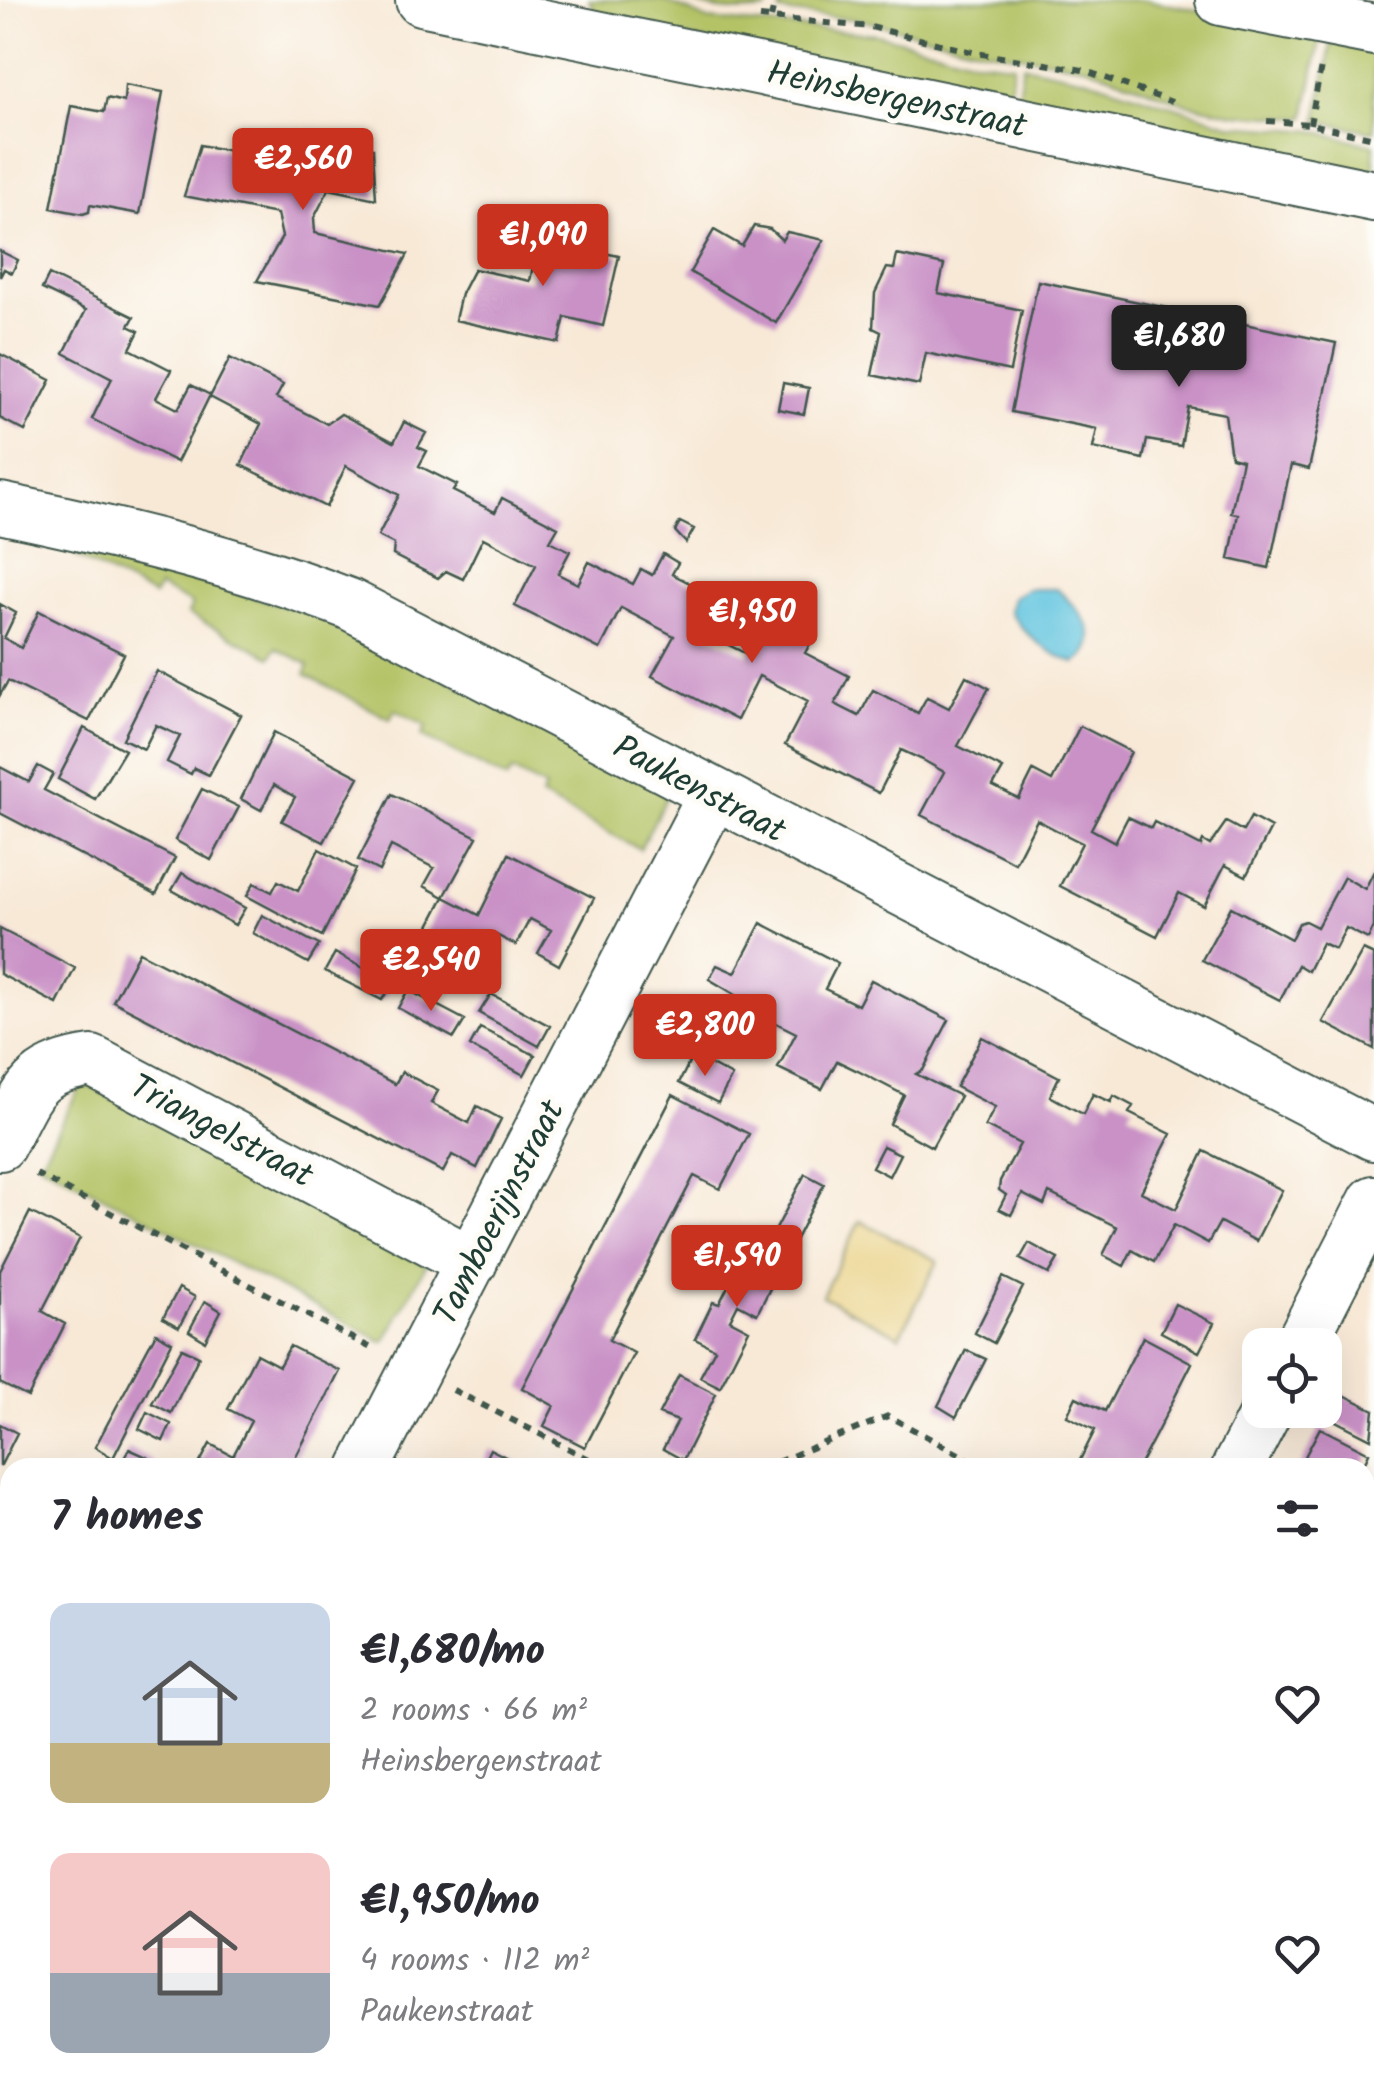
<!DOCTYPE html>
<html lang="en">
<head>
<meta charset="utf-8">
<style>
  :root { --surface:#fff; --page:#f2f2f3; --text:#2b2b33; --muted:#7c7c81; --accent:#c8321e }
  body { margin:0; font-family:Kalam,sans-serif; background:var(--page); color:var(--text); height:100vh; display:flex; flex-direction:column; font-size:38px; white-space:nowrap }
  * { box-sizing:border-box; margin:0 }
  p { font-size:32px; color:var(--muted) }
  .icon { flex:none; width:55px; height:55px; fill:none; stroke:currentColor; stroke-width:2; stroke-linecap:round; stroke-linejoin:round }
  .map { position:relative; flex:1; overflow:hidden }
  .sheet { position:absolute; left:0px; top:1458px; width:1375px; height:642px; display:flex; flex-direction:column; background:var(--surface); border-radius:30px 30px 0 0; box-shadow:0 10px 40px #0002 }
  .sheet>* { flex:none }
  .buttons { position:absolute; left:1242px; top:1328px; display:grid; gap:20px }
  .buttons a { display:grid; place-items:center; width:100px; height:100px; border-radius:20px; background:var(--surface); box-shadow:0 10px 40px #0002; font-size:50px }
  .price { position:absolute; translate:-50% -85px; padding:0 22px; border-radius:10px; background:var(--accent); color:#fff; font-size:32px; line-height:65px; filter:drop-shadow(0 2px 5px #0008) }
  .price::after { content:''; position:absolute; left:50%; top:60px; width:30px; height:22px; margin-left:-15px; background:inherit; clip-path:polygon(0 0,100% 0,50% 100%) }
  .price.current { background:#222; color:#fff }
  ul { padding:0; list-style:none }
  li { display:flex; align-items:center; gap:30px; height:250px; padding:0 50px }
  li span { display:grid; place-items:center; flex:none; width:280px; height:200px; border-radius:20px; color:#555 }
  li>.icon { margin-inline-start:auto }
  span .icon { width:120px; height:120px; fill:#fffc; stroke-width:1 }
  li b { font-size:42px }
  h2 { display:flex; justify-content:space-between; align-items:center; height:120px; padding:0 50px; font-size:42px }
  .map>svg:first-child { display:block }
  .green { fill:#b4c366; stroke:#6a804d; stroke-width:2.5 }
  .sand { fill:#eeda9e; stroke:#868c69; stroke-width:2.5 }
  .water { fill:#61c4df; stroke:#40808a; stroke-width:2.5 }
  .building { fill:#c991c6 }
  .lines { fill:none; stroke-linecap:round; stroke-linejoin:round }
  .minor-casing { stroke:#40574c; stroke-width:54 }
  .path { stroke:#40574c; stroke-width:6; stroke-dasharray:8 8; stroke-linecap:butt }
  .minor { stroke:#fff; stroke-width:50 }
  .labels { text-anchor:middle; stroke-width:10; stroke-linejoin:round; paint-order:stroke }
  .street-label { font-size:35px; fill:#1f3d34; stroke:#fdfcf7 }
</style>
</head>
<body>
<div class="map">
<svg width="1374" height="2098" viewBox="0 0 1374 2098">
  <rect width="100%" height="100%" fill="#fdfcf7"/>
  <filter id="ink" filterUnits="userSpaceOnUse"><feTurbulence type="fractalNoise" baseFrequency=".01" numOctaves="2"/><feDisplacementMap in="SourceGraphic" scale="20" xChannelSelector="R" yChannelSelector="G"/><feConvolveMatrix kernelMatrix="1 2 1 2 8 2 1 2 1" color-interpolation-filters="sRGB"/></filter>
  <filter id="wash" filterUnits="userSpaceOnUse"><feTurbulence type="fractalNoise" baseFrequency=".0048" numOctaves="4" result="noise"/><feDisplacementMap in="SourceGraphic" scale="40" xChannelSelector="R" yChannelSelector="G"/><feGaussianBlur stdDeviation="2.25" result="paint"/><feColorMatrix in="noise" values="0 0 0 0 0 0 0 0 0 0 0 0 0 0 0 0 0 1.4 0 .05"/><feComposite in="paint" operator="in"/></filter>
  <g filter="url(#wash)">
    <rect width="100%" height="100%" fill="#f8e9d7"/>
    <path class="green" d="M 589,0 L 663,0 L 708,20 L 877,34 L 975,60 L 1014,64 L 1006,108 L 599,18 Z
      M 688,0 L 768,0 L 766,10 C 737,13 714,12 688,0 Z
      M 782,0 L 1146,0 L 1321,35 L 1305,118 L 1235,114 L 1188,104 L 1082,65 L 981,49 L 861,20 L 780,12 Z
      M 1332,38 L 1374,46 L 1374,132 L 1317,121 Z
      M 1023,65 L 1085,78 L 1232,125 L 1314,131 L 1374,145 L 1374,182 L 1015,110 Z
      M 81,546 L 330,619 L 668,794 L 640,849 L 541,797 L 545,788 L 512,771 L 507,779 L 422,736 L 426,726 L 395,710 L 390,719 L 305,674 L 309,665 L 276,648 L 271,657 L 188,614 L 192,604 L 159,587 L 154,596 L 76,556 Z
      M 90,1086 L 426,1265 L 384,1342 L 40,1163 L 80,1087 Z
      M 66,2090 L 119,2090 L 115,2098 L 62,2098 Z"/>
    <path class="sand" d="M 860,1221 L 938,1261 L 900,1336 L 822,1296 Z"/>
    <path class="water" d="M 1027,589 L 1057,589 C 1078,610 1111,639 1075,663 C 1045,652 1027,637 1009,611 L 1013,597 Z"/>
    <g id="blocks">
      <path class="building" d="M 125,85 L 163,92 L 140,214 L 90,205 L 89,212 L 83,214 L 51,208 L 71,106 L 104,112 L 107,98 L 124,102 Z
        M 300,133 L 373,148 L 376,199 L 329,189 L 314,218 L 315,233 L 408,254 L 380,305 L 257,281 L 282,237 L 277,214 L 184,196 L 200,145 L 286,162 Z
        M 543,217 L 575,222 L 570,246 L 619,256 L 603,326 L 565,317 L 559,343 L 455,320 L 461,294 L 474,269 L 530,281 Z
        M 754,226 L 770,229 L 782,240 L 787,232 L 824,240 L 776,323 L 690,272 L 714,230 L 742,246 Z
        M 0,251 L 18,260 L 12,273 L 4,269 L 0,277 Z
        M 897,255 L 944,265 L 938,293 L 1022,310 L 1010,371 L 926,353 L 919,385 L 872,375 L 881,332 L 873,328 L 875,293 L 887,268 L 894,269 Z
        M 49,275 L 134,317 L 129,326 L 139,331 L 130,349 L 171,370 L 156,398 L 178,409 L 191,385 L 210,395 L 177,462 L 92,419 L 112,378 L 64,353 L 86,310 L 42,289 Z
        M 1038,281 L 1336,343 L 1309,469 L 1291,465 L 1269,568 L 1229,559 L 1238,514 L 1231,513 L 1242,460 L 1231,457 L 1225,414 L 1188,407 L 1181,446 L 1147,440 L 1143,459 L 1093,448 L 1097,429 L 1011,412 Z
        M 0,354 L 51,380 L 25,431 L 0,418 Z
        M 230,358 L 283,385 L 276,398 L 327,424 L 341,414 L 394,442 L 404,422 L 426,433 L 418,447 L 427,451 L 419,466 L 457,485 L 453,491 L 495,512 L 502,498 L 558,527 L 550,541 L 570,551 L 558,574 L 578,584 L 589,562 L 633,584 L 641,569 L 652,575 L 663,554 L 678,563 L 672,574 L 715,596 L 698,630 L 749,655 L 767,620 L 811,642 L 805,653 L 849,676 L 835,704 L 859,716 L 873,690 L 918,713 L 927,697 L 949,708 L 966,676 L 989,688 L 958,746 L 1003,769 L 993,786 L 1019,799 L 1033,771 L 1052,781 L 1080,726 L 1131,752 L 1091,829 L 1115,842 L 1128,817 L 1151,828 L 1154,822 L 1201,846 L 1203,841 L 1210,845 L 1226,822 L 1243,831 L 1251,817 L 1271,828 L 1246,876 L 1225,865 L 1204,906 L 1179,893 L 1157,936 L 1060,886 L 1082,843 L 1058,831 L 1037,820 L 1015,863 L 921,815 L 944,772 L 923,760 L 901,750 L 879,793 L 785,745 L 808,701 L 759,676 L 737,720 L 652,676 L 674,636 L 621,608 L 600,649 L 515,606 L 536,565 L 483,538 L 463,579 L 446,571 L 438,578 L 393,555 L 394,544 L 378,536 L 399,495 L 346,466 L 326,507 L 241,465 L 261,424 L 210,397 Z
        M 783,383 L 809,388 L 804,414 L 778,409 Z
        M 680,522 L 694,529 L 686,543 L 675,531 Z
        M 0,604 L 16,613 L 4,638 L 21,648 L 39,611 L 124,654 L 89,721 L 8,681 L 0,695 Z
        M 157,671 L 241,715 L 209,775 L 194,768 L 191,774 L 167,762 L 180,736 L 156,725 L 144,749 L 123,739 Z
        M 84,728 L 125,750 L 95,799 L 58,779 Z
        M 274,732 L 359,777 L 324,842 L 282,821 L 295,797 L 274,785 L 261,810 L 241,799 Z
        M 38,766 L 53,774 L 44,790 L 175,858 L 156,894 L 0,813 L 0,767 L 29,782 Z
        M 202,789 L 239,807 L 211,860 L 175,840 Z
        M 392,794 L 477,837 L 444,897 L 424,886 L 434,868 L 391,846 L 379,871 L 358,860 Z
        M 319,849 L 356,869 L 322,936 L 247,896 L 254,883 L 272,892 L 278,881 L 298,891 Z
        M 509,854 L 594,898 L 559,965 L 538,953 L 551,930 L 530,919 L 516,945 L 496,935 L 478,945 L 469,940 L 439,995 L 403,976 L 444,897 L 479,915 Z
        M 1374,871 L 1374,927 L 1368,939 L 1346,928 L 1335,949 L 1322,943 L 1308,971 L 1298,965 L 1280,1000 L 1202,960 L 1231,907 L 1291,939 L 1299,923 L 1305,921 L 1317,927 L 1344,877 L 1365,889 Z
        M 182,873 L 245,908 L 235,925 L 172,890 Z
        M 262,915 L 319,945 L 308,963 L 253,933 Z
        M 761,923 L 838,963 L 825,989 L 858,1005 L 871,980 L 949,1020 L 923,1070 L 916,1074 L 960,1096 L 932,1147 L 890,1124 L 904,1095 L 858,1071 L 837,1061 L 822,1089 L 778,1068 L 796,1033 L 747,1008 L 746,1001 L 709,979 L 717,965 L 735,973 Z
        M 0,929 L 75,968 L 57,1004 L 0,974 Z
        M 1363,950 L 1374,955 L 1374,1049 L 1323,1022 Z
        M 139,952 L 395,1084 L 402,1072 L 438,1091 L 431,1103 L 469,1123 L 477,1106 L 501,1119 L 477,1168 L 452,1155 L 443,1172 L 113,1001 Z
        M 335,953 L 392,983 L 382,1000 L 325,971 Z
        M 408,990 L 465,1020 L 454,1038 L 398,1008 Z
        M 491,994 L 550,1026 L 539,1046 L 479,1013 Z
        M 480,1028 L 535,1055 L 524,1075 L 470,1046 Z
        M 982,1037 L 1059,1077 L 1050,1096 L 1066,1105 L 1083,1114 L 1093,1094 L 1111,1102 L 1114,1096 L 1133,1106 L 1129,1113 L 1171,1134 L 1141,1192 L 1176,1209 L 1204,1151 L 1282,1190 L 1256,1241 L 1220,1222 L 1208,1243 L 1174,1225 L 1154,1262 L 1132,1250 L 1124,1266 L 1103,1255 L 1117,1227 L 1049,1193 L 1044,1205 L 1022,1194 L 1011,1215 L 999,1209 L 1006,1195 L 999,1190 L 1000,1181 L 1020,1144 L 985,1126 L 995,1107 L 956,1087 Z
        M 693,1055 L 732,1076 L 718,1103 L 679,1083 Z
        M 673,1095 L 749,1134 L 720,1189 L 694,1176 L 609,1340 L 634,1353 L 585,1447 L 544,1426 L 554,1406 L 522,1388 Z
        M 883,1146 L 900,1154 L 889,1176 L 872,1167 Z
        M 805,1174 L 824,1184 L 795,1241 L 775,1231 Z
        M 30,1212 L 80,1238 L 42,1311 L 65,1324 L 28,1397 L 0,1383 L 0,1271 Z
        M 1029,1243 L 1058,1259 L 1049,1274 L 1020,1259 Z
        M 748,1247 L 763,1255 L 767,1247 L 786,1257 L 757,1314 L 738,1304 L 730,1320 L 749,1330 L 720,1387 L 700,1377 L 715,1349 L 695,1339 L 713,1302 L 719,1304 Z
        M 1003,1277 L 1023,1287 L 994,1343 L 975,1333 Z
        M 179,1288 L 195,1297 L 179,1327 L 163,1318 Z
        M 205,1301 L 221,1311 L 205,1341 L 189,1331 Z
        M 1175,1304 L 1214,1323 L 1199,1352 L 1161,1332 Z
        M 156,1333 L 172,1342 L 113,1458 L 95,1447 Z
        M 1143,1337 L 1192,1363 L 1155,1436 L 1138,1468 L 1076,1468 L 1095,1430 L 1067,1416 L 1076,1397 L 1105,1411 Z
        M 290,1346 L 340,1371 L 290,1468 L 197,1468 L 210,1444 L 233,1456 L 251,1421 L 228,1409 L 256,1354 L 279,1366 Z
        M 182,1348 L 199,1356 L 171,1413 L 152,1403 Z
        M 966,1350 L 986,1359 L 956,1417 L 938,1406 Z
        M 679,1375 L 716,1394 L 683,1460 L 663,1449 L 678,1421 L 659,1414 Z
        M 1338,1392 L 1374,1410 L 1371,1439 L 1326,1416 Z
        M 147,1412 L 171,1424 L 163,1441 L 139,1429 Z
        M 0,1424 L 17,1433 L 0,1467 Z
        M 1320,1428 L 1369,1453 L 1362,1468 L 1299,1468 Z
        M 129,1449 L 147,1457 L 160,1468 L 119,1468 Z
        M 490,1449 L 527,1468 L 481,1468 Z
        M 6,1624 L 10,1626 L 10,1657 L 0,1675 L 0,1635 Z
        M 10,1680 L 10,1722 L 0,1741 L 0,1699 Z
        M 1374,1709 L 1374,1757 L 1365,1775 L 1365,1726 Z
        M 10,1811 L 10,1847 L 0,1842 L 0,1830 Z
        M 1365,1819 L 1374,1824 L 1365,1847 Z
        M 1365,1958 L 1374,1963 L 1374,2098 L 1286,2098 L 1290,2090 L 1365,2090 L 1365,2018 L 1371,2007 L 1365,2004 Z
        M 10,1965 L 10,2009 L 0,2029 L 0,1977 Z
        M 153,2090 L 200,2092 L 301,2090 L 297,2098 L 149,2098 Z
        M 400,2090 L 408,2090 L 416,2095 L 396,2098 Z
        M 437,2090 L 516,2090 L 530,2098 L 451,2098 Z
        M 695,2090 L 820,2090 L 835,2098 L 690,2098 Z
        M 1024,2090 L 1106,2090 L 1108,2093 L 1106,2098 L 1020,2098 Z"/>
    </g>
  </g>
  <g filter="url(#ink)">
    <use href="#blocks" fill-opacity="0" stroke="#40574c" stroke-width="2.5"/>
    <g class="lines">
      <g class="minor-casing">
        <path id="minor" d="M 421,0 L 1374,196
          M 1221,0 L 1374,30
          M 0,508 C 119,533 235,560 349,604 L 1374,1135
          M 0,1145 C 28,1094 28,1070 92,1061 L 472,1262
          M 1300,1345 L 1374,1201
          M 364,1468 L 713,795
          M 1237,1468 L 1267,1410
          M 37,2098 L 41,2090"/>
      </g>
      <path class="path" d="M 760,17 L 871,27 L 976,53 L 1083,70 L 1172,102
        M 771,18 L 775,0
        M 1267,121 L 1310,124 L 1374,138
        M 1310,124 L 1321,67
        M 36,1174 L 375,1350
        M 453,1390 L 607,1468
        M 763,1468 L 888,1416 L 985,1468
        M 1201,2090 L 1218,2098"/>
      <use href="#minor" class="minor"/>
    </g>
  </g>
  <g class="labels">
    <g class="street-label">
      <text transform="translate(897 98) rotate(12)" y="12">Heinsbergenstraat</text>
      <text transform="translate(700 788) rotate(28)" y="12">Paukenstraat</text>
      <text transform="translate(222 1130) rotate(28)" y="12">Triangelstraat</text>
      <text transform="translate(498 1212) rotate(-63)" y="12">Tamboerijnstraat</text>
    </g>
  </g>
</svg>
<div class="buttons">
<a><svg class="icon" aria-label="locate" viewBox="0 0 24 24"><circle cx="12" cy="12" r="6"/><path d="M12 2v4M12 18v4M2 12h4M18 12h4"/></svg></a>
</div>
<b class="price" style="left:303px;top:213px">€2,560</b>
<b class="price" style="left:543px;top:289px">€1,090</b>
<b class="price current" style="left:1179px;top:390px">€1,680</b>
<b class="price" style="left:752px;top:666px">€1,950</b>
<b class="price" style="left:431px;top:1014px">€2,540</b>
<b class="price" style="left:705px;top:1079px">€2,800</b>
<b class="price" style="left:737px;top:1310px">€1,590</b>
<section class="sheet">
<h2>7 homes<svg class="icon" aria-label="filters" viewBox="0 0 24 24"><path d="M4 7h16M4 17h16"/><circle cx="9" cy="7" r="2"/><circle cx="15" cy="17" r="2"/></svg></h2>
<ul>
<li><span style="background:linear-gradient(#c9d6e8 70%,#c2b280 0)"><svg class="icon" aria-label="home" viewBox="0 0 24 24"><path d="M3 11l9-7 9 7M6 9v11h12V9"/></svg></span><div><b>€1,680/mo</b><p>2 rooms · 66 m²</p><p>Heinsbergenstraat</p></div><svg class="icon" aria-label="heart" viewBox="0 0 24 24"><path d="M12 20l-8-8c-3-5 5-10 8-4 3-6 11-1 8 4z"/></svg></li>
<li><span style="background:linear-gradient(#f6c9c9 60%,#9aa5b1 0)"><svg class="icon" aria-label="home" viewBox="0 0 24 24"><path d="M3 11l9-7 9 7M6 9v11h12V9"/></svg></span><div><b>€1,950/mo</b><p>4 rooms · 112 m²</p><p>Paukenstraat</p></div><svg class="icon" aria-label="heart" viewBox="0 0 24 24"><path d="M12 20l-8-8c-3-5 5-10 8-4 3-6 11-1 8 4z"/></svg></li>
</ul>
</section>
</div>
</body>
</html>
